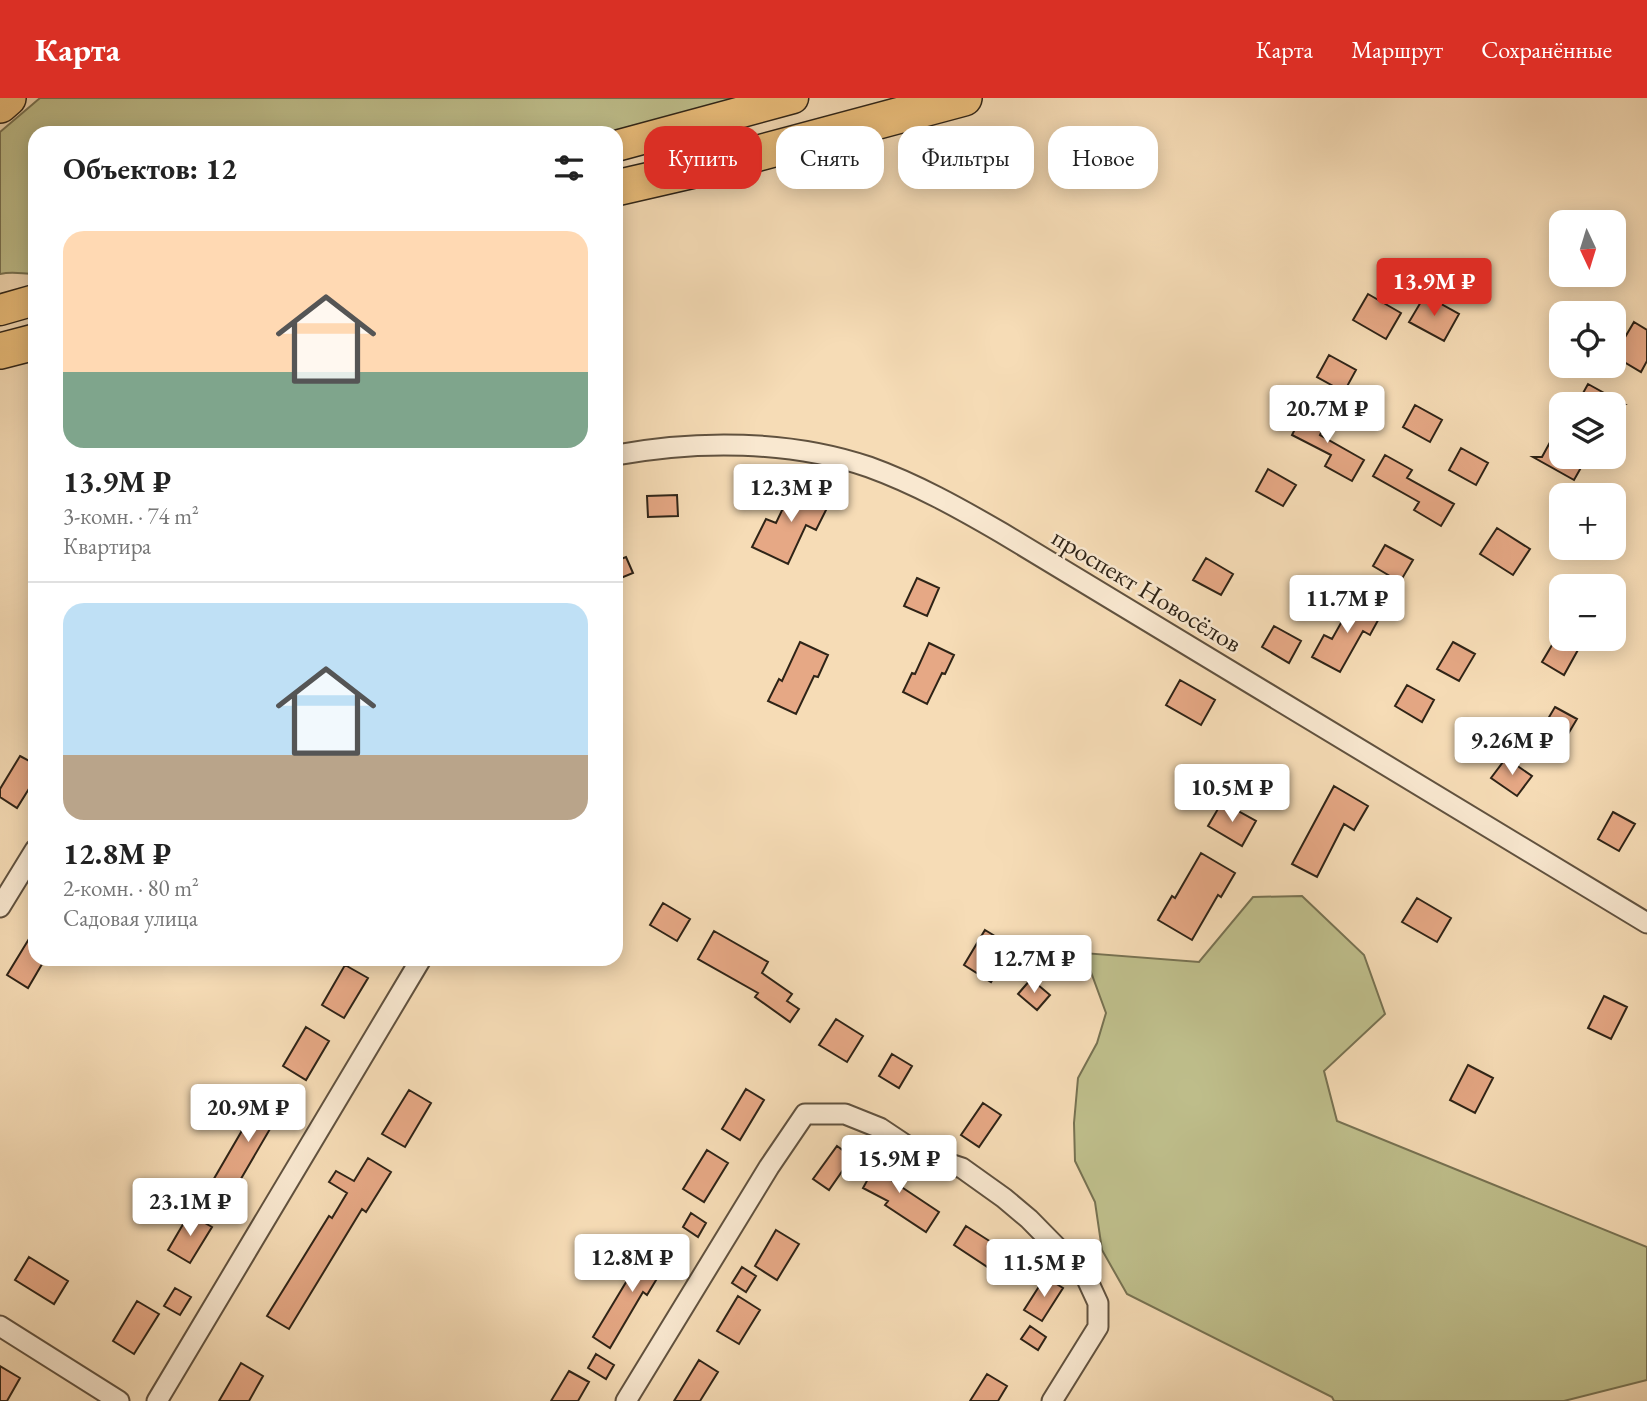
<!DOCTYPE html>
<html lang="ru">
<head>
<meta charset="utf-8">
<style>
  :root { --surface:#fff; --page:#f2f2f2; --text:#222; --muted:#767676; --line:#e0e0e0; --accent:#d93025 }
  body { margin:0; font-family:"EB Garamond",serif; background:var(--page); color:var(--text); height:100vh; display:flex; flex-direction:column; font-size:26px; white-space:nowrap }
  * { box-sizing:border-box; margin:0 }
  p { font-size:23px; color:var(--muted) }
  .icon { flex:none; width:38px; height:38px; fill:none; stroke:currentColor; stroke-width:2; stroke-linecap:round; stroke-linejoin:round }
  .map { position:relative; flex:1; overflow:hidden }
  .drawer { position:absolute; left:28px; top:28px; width:595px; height:840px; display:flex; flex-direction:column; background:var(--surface); border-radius:21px; box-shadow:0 4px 18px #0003 }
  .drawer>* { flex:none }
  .banner { position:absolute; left:644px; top:28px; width:665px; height:63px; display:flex; gap:14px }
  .needle { width:46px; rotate:176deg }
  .buttons { position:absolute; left:1549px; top:112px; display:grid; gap:14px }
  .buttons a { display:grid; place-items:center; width:77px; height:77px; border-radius:14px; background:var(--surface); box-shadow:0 4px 18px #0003; font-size:35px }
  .price { position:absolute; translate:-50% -60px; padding:0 16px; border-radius:7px; background:#fff; color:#222; font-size:23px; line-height:46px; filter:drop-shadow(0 2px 4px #0008) }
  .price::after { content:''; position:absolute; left:50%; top:42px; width:21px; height:16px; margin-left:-10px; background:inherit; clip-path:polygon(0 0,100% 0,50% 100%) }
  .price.active { background:var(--accent); color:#fff }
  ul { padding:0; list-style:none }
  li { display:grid; align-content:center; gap:14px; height:371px; padding:0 35px }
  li+li { border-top:2px solid var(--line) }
  li span { display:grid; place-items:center; height:217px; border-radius:21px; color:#555 }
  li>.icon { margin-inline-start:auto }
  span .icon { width:126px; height:126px; fill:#fffc; stroke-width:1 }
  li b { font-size:30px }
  h2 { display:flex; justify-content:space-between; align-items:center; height:84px; padding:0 35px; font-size:30px }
  .pill { padding:0 24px; border-radius:21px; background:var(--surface); box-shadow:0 4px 18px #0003; font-size:24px; line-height:63px }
  .pill.active { background:var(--accent); color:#fff }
  header { display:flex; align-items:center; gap:42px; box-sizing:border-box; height:98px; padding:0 35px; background:var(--accent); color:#fff }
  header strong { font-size:33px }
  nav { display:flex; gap:38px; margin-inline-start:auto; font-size:24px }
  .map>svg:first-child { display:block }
  .green { fill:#bfbf8c; stroke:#777252; stroke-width:2 }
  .building { fill:#e6a885; stroke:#2f2417; stroke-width:2 }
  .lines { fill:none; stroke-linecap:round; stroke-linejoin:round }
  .street-casing { stroke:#61523f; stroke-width:23 }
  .primary-casing { stroke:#2f2417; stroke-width:33 }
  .highway-casing { stroke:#2f2417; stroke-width:38 }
  .street { stroke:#f9e8d0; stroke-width:19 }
  .primary { stroke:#ebbe7b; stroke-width:30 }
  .highway { stroke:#ebbe7b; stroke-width:35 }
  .labels { text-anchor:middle; stroke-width:5; stroke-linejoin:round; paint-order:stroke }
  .street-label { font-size:26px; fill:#2f2417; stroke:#f9e8d0 }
</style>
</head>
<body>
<header>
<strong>Карта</strong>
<nav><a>Карта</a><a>Маршрут</a><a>Сохранённые</a></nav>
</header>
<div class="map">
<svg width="1647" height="1303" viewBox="0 0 1647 1303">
  <rect width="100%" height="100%" fill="#f6dcb6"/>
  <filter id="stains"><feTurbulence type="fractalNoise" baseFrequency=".00286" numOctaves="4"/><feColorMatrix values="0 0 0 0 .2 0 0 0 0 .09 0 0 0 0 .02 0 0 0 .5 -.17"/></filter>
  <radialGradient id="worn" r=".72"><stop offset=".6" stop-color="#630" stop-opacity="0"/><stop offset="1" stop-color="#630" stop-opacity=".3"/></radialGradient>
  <path class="green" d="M 40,0 L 738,0 L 608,35 L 35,35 L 35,176 C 22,176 13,173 0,176 L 0,34 Z
    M 1302,798 L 1364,857 L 1385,916 L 1324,973 L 1337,1023 L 1647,1149 L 1647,1282 L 1564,1303 L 1334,1303 L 1332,1299 L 1127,1196 L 1102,1152 L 1095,1104 L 1075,1063 L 1074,1025 L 1078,980 L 1097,945 L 1106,915 L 1084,855 L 1199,864 L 1253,799 Z"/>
  <path class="building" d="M 1368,196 L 1401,215 L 1386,241 L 1353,222 Z
    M 1425,197 L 1459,216 L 1444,243 L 1409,224 Z
    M 1634,224 L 1647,232 L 1647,263 L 1641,274 L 1614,258 Z
    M 1329,257 L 1356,272 L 1344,294 L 1317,279 Z
    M 1588,286 L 1624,306 L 1577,306 Z
    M 1415,307 L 1442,322 L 1430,344 L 1403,329 Z
    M 1306,309 L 1328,320 L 1320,337 L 1364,362 L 1352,383 L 1325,368 L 1331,357 L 1292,337 Z
    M 1561,324 L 1561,359 L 1587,359 L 1574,382 L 1533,359 L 1542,359 Z
    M 1461,350 L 1488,365 L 1476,387 L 1449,372 Z
    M 1385,357 L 1412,372 L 1407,380 L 1454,406 L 1441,428 L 1414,412 L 1419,404 L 1373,378 Z
    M 1268,371 L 1296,387 L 1283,408 L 1256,393 Z
    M 794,387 L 830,404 L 816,432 L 806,427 L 788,466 L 752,449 L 766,421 L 776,425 Z
    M 677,397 L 678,418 L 648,419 L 647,398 Z
    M 1497,430 L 1530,451 L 1513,477 L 1480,456 Z
    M 1385,447 L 1413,462 L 1400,484 L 1373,468 Z
    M 626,459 L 633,475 L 616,482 L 616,463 Z
    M 1206,460 L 1233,476 L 1221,497 L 1193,482 Z
    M 917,480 L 939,490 L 927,518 L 904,508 Z
    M 1355,500 L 1382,515 L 1370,537 L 1363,533 L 1340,574 L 1312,559 L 1324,537 L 1332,541 Z
    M 1274,528 L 1301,543 L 1289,565 L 1262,549 Z
    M 1558,537 L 1579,550 L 1564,577 L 1542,564 Z
    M 800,544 L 828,557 L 818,579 L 814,578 L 796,616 L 768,603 L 779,581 L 782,583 Z
    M 1453,544 L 1475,556 L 1459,583 L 1437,571 Z
    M 929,545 L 954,557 L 945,576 L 942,575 L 927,606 L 903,594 L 912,575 L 915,576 Z
    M 1180,582 L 1215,602 L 1201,627 L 1166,607 Z
    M 1407,587 L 1434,602 L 1422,624 L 1395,608 Z
    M 1555,609 L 1577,621 L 1561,648 L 1539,636 Z
    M 20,658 L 35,666 L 35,681 L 17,710 L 0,699 L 0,691 Z
    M 1506,660 L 1532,678 L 1517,698 L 1491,680 Z
    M 1334,688 L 1368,708 L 1354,732 L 1344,726 L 1317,779 L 1292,766 Z
    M 1222,704 L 1256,723 L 1242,748 L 1208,728 Z
    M 1613,714 L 1635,726 L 1619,753 L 1598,741 Z
    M 1201,755 L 1235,775 L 1221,799 L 1218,797 L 1192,842 L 1158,822 L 1172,798 L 1175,800 Z
    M 1417,800 L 1451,820 L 1437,844 L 1402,824 Z
    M 663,805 L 690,821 L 677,843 L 650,827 Z
    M 35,831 L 35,861 L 45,861 L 28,890 L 7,877 Z
    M 985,832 L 1013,849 L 991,884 L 964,867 Z
    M 714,833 L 768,864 L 762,875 L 792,896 L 787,903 L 799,911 L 790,924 L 755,899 L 758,895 L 698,861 Z
    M 345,867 L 368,880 L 344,920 L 322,907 Z
    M 1031,881 L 1050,897 L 1037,912 L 1018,896 Z
    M 1604,898 L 1627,909 L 1611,941 L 1588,930 Z
    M 836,921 L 863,938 L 847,964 L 819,947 Z
    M 306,929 L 329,943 L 306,982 L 283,968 Z
    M 892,956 L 912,968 L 899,990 L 879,978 Z
    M 1468,967 L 1493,980 L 1475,1015 L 1450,1002 Z
    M 268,988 L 288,1000 L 228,1103 L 208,1091 Z
    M 746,991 L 764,1002 L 740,1042 L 722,1031 Z
    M 409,992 L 431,1005 L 405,1049 L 382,1036 Z
    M 983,1005 L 1001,1017 L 979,1049 L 961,1037 Z
    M 837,1048 L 852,1059 L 829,1092 L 813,1081 Z
    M 707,1052 L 728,1065 L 704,1104 L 683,1091 Z
    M 881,1057 L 899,1067 L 891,1082 L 939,1114 L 926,1134 L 885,1107 L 888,1103 L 863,1090 Z
    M 368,1060 L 391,1074 L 366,1114 L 362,1111 L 289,1231 L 267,1218 L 329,1118 L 332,1120 L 347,1095 L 329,1084 L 336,1073 L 354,1083 Z
    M 691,1115 L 706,1125 L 698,1139 L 683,1129 Z
    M 189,1116 L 212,1129 L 190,1165 L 168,1152 Z
    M 966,1128 L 1005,1153 L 992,1172 L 954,1147 Z
    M 776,1132 L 799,1146 L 777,1182 L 755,1168 Z
    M 649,1146 L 670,1159 L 647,1197 L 643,1194 L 610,1250 L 593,1239 Z
    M 29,1159 L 68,1183 L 54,1206 L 15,1182 Z
    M 742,1169 L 756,1178 L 746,1194 L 732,1185 Z
    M 1045,1179 L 1063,1190 L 1042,1223 L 1024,1212 Z
    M 175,1190 L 191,1199 L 180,1217 L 164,1208 Z
    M 738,1198 L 760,1212 L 739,1246 L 717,1233 Z
    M 137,1203 L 159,1216 L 134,1256 L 113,1243 Z
    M 1030,1228 L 1046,1239 L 1038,1252 L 1021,1241 Z
    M 596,1256 L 614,1267 L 606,1281 L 588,1270 Z
    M 699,1262 L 718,1274 L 700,1303 L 674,1303 Z
    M 241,1265 L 263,1278 L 249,1303 L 219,1303 Z
    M 0,1268 L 20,1280 L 7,1303 L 0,1303 Z
    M 569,1273 L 589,1284 L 578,1303 L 551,1303 Z
    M 987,1276 L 1007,1288 L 998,1303 L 970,1303 Z"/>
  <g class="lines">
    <g class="street-casing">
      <path id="street" d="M 616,357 C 697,342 790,342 869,369 C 916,386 959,410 1002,435 L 1647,825
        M 0,809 L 35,752
        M 0,1228 L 119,1303
        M 157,1303 L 421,861
        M 626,1303 L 769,1069 L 805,1016 L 845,1016 L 880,1030 L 919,1056 L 962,1070 L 1004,1100 L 1029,1121 L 1086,1179 L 1098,1205 L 1098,1229 L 1052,1303"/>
    </g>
    <g class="primary-casing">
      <path id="primary" d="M 616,48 L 793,0
        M 0,212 L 35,202"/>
    </g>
    <g class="highway-casing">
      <path id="highway" d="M 0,7 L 8,0
        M 616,90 L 703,70 L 964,0
        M 0,253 L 35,244"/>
    </g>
    <use href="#street" class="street"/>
    <use href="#primary" class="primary"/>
    <use href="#highway" class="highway"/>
  </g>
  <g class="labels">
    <g class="street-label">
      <text transform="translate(1147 492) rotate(31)" y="9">проспект Новосёлов</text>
    </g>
  </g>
  <rect width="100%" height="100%" filter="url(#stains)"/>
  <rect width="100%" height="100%" fill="url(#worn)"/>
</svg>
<div class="buttons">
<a><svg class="needle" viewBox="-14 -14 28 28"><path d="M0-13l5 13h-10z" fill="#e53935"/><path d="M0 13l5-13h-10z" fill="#767676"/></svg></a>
<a><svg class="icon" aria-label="locate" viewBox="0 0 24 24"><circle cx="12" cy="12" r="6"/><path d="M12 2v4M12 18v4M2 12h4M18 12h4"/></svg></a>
<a><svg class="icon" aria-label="layers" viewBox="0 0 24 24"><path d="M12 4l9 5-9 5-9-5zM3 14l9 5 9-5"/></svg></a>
<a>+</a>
<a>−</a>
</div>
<b class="price active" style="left:1434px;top:220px">13.9M ₽</b>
<b class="price" style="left:1327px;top:347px">20.7M ₽</b>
<b class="price" style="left:791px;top:426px">12.3M ₽</b>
<b class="price" style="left:1347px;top:537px">11.7M ₽</b>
<b class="price" style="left:1512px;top:679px">9.26M ₽</b>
<b class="price" style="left:1232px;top:726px">10.5M ₽</b>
<b class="price" style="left:1034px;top:897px">12.7M ₽</b>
<b class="price" style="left:248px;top:1046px">20.9M ₽</b>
<b class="price" style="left:899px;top:1097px">15.9M ₽</b>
<b class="price" style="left:190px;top:1140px">23.1M ₽</b>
<b class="price" style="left:632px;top:1196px">12.8M ₽</b>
<b class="price" style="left:1044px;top:1201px">11.5M ₽</b>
<div class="banner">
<a class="pill active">Купить</a>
<a class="pill">Снять</a>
<a class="pill">Фильтры</a>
<a class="pill">Новое</a>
</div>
<section class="drawer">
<h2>Объектов: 12<svg class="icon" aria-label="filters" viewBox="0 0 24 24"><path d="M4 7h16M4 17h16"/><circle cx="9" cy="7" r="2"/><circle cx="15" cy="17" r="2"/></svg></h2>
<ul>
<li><span style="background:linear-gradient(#ffd9b3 65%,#7fa58c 0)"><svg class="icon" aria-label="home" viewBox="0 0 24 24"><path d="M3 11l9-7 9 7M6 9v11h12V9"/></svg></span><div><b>13.9M ₽</b><p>3-комн. · 74 m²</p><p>Квартира</p></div></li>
<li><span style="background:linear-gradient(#bfe0f5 70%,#b9a48a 0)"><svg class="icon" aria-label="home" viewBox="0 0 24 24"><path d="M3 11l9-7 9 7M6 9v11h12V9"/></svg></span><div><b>12.8M ₽</b><p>2-комн. · 80 m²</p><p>Садовая улица</p></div></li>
</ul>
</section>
</div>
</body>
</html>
